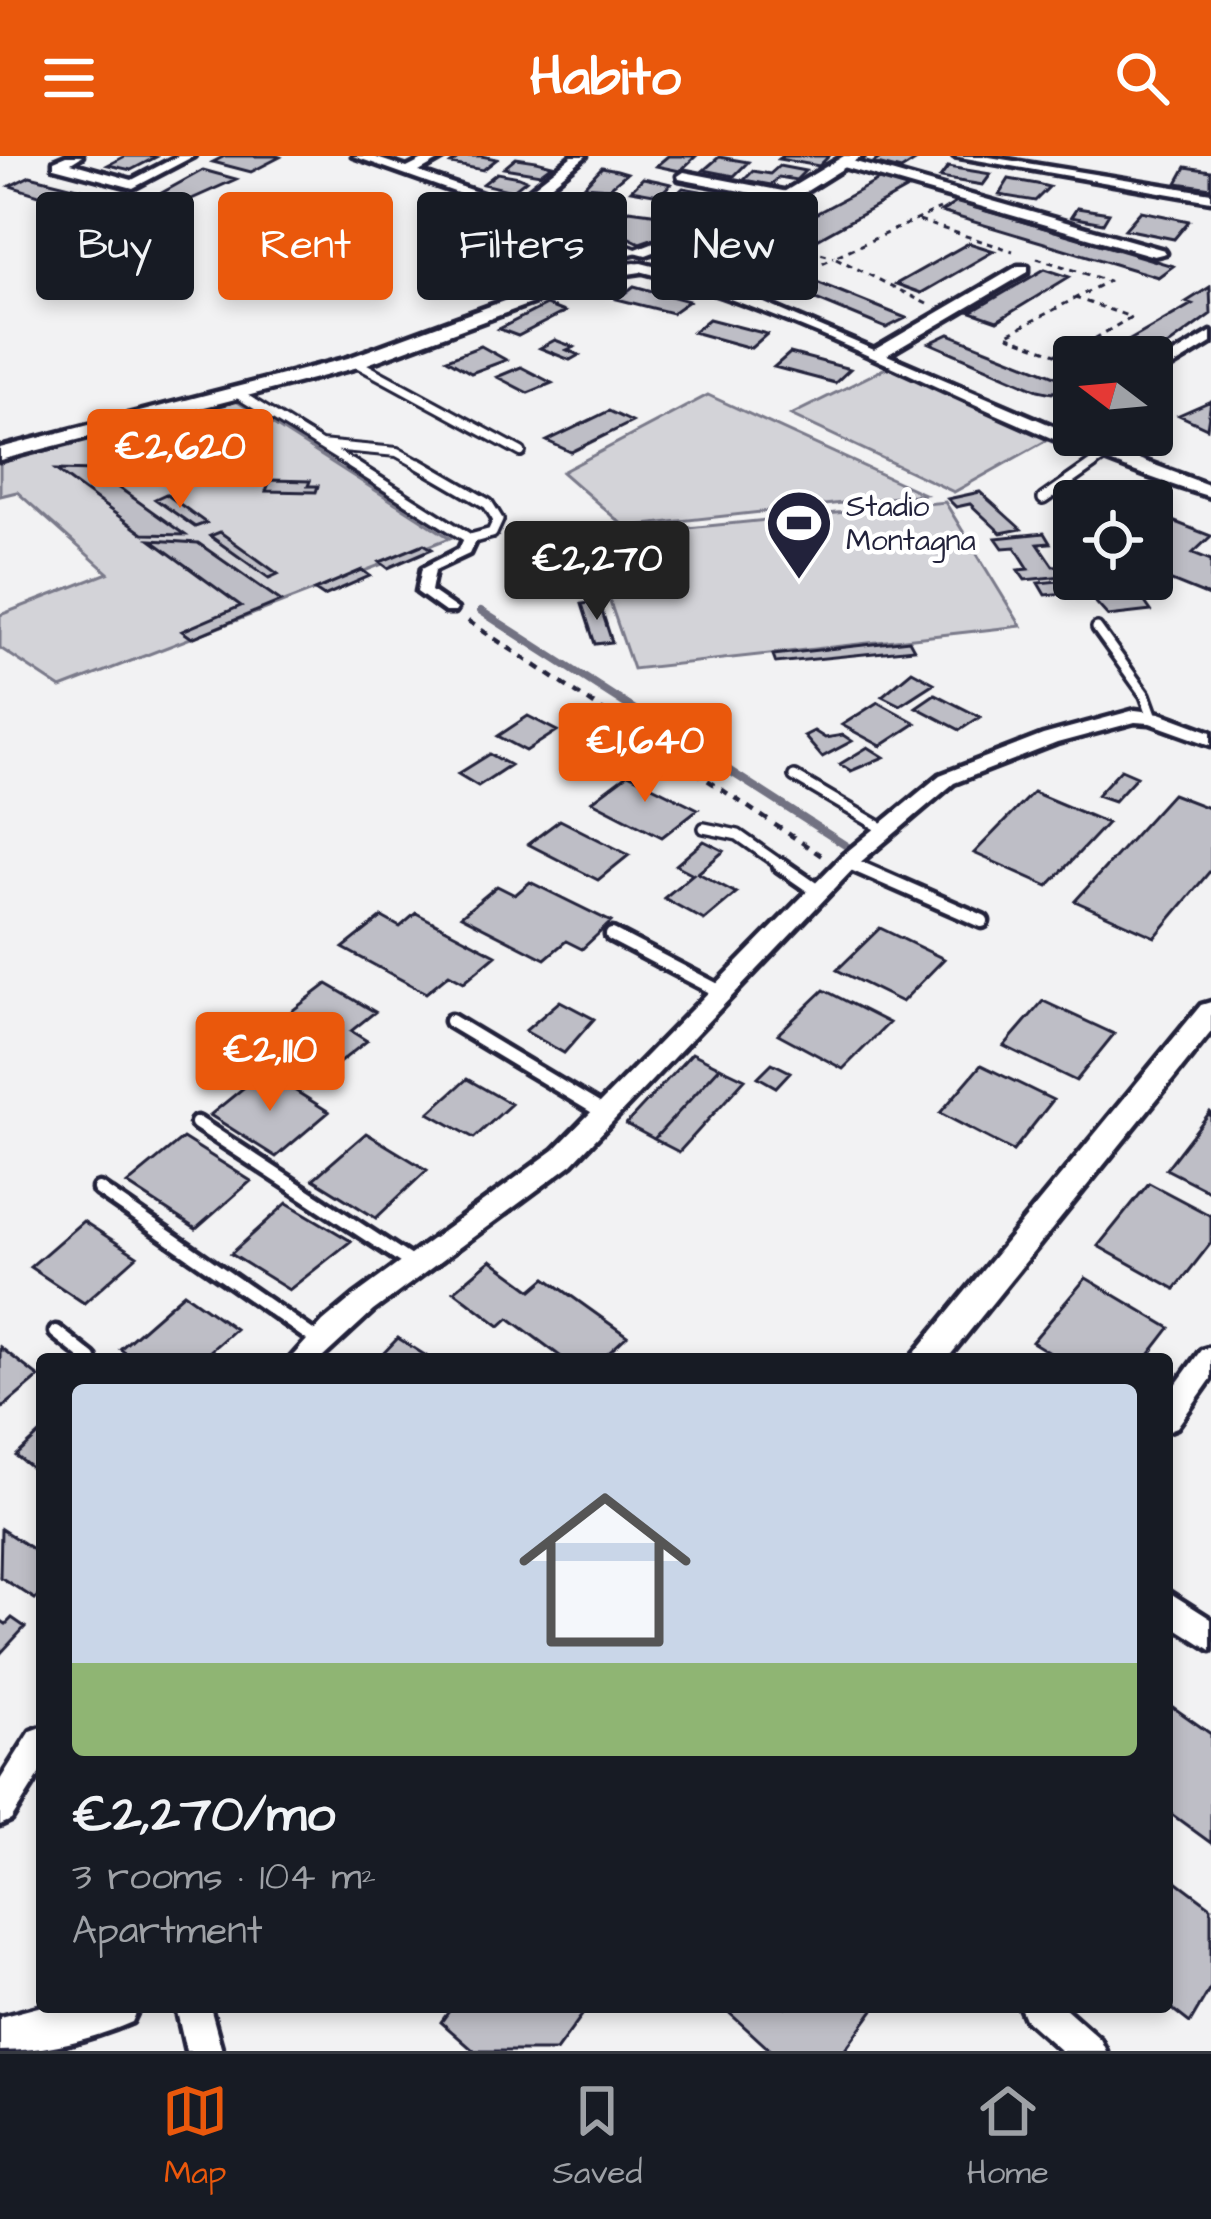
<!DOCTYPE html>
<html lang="en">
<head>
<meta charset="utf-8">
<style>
  :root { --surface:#171b24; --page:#20242c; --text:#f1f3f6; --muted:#9ea1a6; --line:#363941; --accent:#ea580c }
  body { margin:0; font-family:"Architects Daughter",sans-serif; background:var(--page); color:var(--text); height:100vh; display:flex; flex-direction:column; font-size:45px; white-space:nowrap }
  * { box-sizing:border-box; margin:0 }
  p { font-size:39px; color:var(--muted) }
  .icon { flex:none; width:66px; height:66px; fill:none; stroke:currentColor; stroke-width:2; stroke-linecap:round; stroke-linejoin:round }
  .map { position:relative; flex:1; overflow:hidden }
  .side { position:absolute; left:36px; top:1197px; width:1137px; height:660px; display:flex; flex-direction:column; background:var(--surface); border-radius:12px; box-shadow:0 6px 18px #0003 }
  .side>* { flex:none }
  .top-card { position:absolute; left:36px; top:36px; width:1140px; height:108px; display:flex; gap:24px }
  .needle { width:78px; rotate:286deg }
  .tools { position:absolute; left:1053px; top:180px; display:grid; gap:24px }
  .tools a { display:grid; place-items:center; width:120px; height:120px; border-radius:12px; background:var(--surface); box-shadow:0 6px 18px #0003; font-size:60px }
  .price { position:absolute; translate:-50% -102px; padding:0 27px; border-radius:12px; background:var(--accent); color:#fff; font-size:39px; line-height:78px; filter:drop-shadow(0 3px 6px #0008) }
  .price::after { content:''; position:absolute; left:50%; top:72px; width:36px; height:27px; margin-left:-18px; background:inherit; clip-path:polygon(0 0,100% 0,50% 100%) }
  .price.on { background:#222; color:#fff }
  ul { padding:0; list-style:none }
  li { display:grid; align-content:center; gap:24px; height:636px; padding:0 36px }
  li+li { border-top:3px solid var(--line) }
  li span { display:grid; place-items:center; height:372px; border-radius:12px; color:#555 }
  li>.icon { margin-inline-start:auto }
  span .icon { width:216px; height:216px; fill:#fffc; stroke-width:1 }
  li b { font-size:51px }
  .tag { padding:0 42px; border-radius:12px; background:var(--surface); box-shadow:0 6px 18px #0003; font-size:42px; line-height:108px }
  .tag.on { background:var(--accent); color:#fff }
  header { display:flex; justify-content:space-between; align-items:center; height:156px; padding:0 36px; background:var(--accent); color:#fff; font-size:54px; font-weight:700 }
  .menu { display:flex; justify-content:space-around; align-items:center; height:168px; border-top:3px solid var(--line); background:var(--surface); font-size:33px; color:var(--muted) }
  .menu a { display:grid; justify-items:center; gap:6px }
  .menu .on { color:var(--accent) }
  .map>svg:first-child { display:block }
  .green { fill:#d3d3d8; stroke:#7a7a8a; stroke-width:3 }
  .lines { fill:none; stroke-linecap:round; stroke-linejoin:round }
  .stream { stroke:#727282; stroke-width:8 }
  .building { fill:#bebec6; stroke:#22223b; stroke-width:3 }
  .service-far2-casing { stroke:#22223b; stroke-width:14 }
  .service-far1-casing { stroke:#22223b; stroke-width:16 }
  .service-casing { stroke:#22223b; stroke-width:21 }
  .pedestrian-casing { stroke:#22223b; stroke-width:9 }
  .minor-casing { stroke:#22223b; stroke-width:9 }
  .tertiary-casing { stroke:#22223b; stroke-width:9 }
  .path-far1 { stroke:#22223b; stroke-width:3; stroke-dasharray:6 6; stroke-linecap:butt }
  .path { stroke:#22223b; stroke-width:4.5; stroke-dasharray:8 8; stroke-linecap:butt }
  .service-far2 { stroke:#fff; stroke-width:8 }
  .service-far1 { stroke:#fff; stroke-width:9 }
  .service { stroke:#fff; stroke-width:12 }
  .pedestrian { fill:#fff; fill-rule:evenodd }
  .minor { fill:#fff; fill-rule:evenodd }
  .tertiary { fill:#fff; fill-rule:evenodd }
  .labels { text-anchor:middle; stroke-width:9; stroke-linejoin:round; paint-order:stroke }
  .far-poi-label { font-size:30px; fill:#22223b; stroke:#fff; text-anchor:start }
</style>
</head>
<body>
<header><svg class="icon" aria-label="menu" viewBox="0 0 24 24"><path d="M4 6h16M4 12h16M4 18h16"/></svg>Habito<svg class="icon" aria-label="search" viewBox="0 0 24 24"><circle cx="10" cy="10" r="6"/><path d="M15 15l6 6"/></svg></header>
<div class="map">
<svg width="1211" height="1895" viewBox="0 0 1211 1895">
  <rect width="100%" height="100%" fill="#f2f2f3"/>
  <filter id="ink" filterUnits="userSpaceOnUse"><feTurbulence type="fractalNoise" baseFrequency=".00833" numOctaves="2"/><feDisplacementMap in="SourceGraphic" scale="24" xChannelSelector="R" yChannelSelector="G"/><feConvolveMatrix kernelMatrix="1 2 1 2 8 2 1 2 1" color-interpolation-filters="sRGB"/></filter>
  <g filter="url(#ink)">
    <path class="green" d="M 888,211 L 1051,282 L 954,336 L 791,259 Z
      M 708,239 L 924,338 L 625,371 L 562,316 Z
      M 233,243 L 450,382 L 61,532 L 0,492 L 0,459 L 108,417 L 17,336 L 0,340 L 0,307 Z
      M 945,346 L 1021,470 L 633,513 L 588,382 Z"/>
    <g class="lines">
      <path class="stream" d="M 481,455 L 848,691"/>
    </g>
    <path class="building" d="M 125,0 L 153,0 L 156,1 L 131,14 L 108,9 Z
      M 225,0 L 277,0 L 280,1 L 251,16 L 213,6 Z
      M 462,0 L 481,0 L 497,3 L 483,14 L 451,8 Z
      M 668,0 L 696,0 L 680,15 L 656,10 Z
      M 783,0 L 829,0 L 819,10 L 779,3 Z
      M 883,0 L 905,0 L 917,4 L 901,14 L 873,7 Z
      M 719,1 L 748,6 L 734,20 L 704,14 Z
      M 516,2 L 536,5 L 552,9 L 540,18 L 504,12 Z
      M 779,10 L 805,15 L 796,24 L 779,21 L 771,29 L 744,24 L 753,15 L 770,18 Z
      M 602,11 L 617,14 L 627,17 L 609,32 L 584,30 Z
      M 948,11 L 991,18 L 983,29 L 940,22 Z
      M 1186,11 L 1211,15 L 1211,32 L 1177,27 Z
      M 203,14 L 236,23 L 185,46 L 158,39 Z
      M 497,17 L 519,21 L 526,24 L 512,35 L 483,28 Z
      M 30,20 L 82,33 L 58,45 L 10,30 Z
      M 643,22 L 658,25 L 671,28 L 659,39 L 631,34 Z
      M 881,23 L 909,32 L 808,88 L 778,78 Z
      M 1009,23 L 1037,28 L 1049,31 L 1035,45 L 999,39 Z
      M 683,32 L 700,35 L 711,38 L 699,50 L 670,44 Z
      M 561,35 L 596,42 L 582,54 L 545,47 Z
      M 96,36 L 117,42 L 150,54 L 122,69 L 73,49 Z
      M 957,46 L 1173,110 L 1158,121 L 941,56 Z
      M 1077,52 L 1109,57 L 1103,67 L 1071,61 Z
      M 629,54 L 674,60 L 692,69 L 640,87 L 597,66 Z
      M 1141,55 L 1189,65 L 1174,83 L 1125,73 Z
      M 748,80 L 792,98 L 771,108 L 726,90 Z
      M 553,85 L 574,92 L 529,108 L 519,104 Z
      M 703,87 L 724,97 L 703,104 L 720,112 L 707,117 L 673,98 Z
      M 969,87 L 994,95 L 921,137 L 896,128 Z
      M 1045,113 L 1069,121 L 997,165 L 971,156 Z
      M 804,121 L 906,162 L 886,172 L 784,130 Z
      M 634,130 L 689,145 L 672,157 L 617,143 Z
      M 1210,131 L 1211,158 L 1152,201 L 1102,200 L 1192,148 L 1186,146 Z
      M 546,149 L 564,156 L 518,180 L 499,173 Z
      M 709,163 L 767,178 L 751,192 L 693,176 Z
      M 949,178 L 1070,226 L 1052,237 L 1038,234 L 930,187 Z
      M 555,184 L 574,191 L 567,194 L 579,199 L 570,204 L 540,192 Z
      M 481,190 L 506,204 L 471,217 L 447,203 Z
      M 790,197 L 850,213 L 835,227 L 774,211 Z
      M 521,211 L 552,227 L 528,237 L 497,221 Z
      M 1211,245 L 1207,272 L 1179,259 Z
      M 609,255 L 632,266 L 571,296 L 547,285 Z
      M 120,292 L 152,315 L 129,323 L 97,300 Z
      M 56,314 L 96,315 L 185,379 L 143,378 Z
      M 270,324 L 310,325 L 308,330 L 318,330 L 316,336 L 266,335 Z
      M 980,336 L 1021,373 L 1001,377 L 970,348 L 956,351 L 948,343 Z
      M 166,338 L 206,367 L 195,371 L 155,343 Z
      M 1152,357 L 1211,380 L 1193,397 L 1211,404 L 1211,441 L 1154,418 L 1152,402 L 1161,394 L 1152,391 Z
      M 220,376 L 278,418 L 269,422 L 210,380 Z
      M 1044,377 L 1050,387 L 1038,388 L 1053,410 L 1065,409 L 1072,419 L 1025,424 L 1018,414 L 1029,413 L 1015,391 L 1003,392 L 996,382 Z
      M 151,384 L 198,387 L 281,445 L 192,482 L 182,475 L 241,450 Z
      M 424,388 L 432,393 L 388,412 L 380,406 Z
      M 362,414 L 370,420 L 324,440 L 315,434 Z
      M 1069,424 L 1076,436 L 1045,439 L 1038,427 Z
      M 1114,424 L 1121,434 L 1135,432 L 1151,455 L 1108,460 L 1079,428 Z
      M 599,446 L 612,486 L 595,488 L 582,448 Z
      M 909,484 L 914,493 L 776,507 L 773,499 Z
      M 912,515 L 934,527 L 900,549 L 882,540 Z
      M 935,538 L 980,561 L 960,574 L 916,551 Z
      M 878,546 L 916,567 L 881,590 L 842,569 Z
      M 528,560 L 557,575 L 526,595 L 498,580 Z
      M 814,575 L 825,582 L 843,579 L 852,585 L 822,601 L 804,580 Z
      M 868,591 L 884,601 L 851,615 L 840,608 Z
      M 490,598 L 510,609 L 478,630 L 458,618 Z
      M 1121,613 L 1137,620 L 1114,645 L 1097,639 Z
      M 628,618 L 698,653 L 662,681 L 592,645 Z
      M 1033,636 L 1107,667 L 1048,730 L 974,697 Z
      M 1172,638 L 1211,653 L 1211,714 L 1155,781 L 1075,745 Z
      M 560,664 L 629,699 L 598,724 L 528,688 Z
      M 704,685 L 724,695 L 698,717 L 736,737 L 704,764 L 664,742 L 693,718 L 676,709 Z
      M 530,726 L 611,766 L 582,793 L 566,785 L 545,803 L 461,760 L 497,730 L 515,739 Z
      M 416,757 L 496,799 L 464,826 L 449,818 L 426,837 L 343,792 L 382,761 L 400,771 Z
      M 880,772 L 944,803 L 902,846 L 837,814 Z
      M 327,828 L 375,856 L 351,875 L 367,885 L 335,910 L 294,885 L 307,874 L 284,861 Z
      M 824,834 L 889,867 L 843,913 L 778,878 Z
      M 560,845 L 594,863 L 564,897 L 525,875 Z
      M 1043,845 L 1114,878 L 1076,925 L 1004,890 Z
      M 692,897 L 720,911 L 654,983 L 626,968 Z
      M 772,907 L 790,916 L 776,931 L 758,921 Z
      M 981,909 L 1053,944 L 1013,995 L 940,957 Z
      M 720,911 L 745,923 L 679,996 L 654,983 Z
      M 264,915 L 329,956 L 276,1001 L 210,959 Z
      M 467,923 L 511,948 L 474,982 L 429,957 Z
      M 1210,956 L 1211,957 L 1211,1036 L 1166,1013 Z
      M 366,977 L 427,1014 L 376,1062 L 313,1023 Z
      M 183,982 L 251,1025 L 196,1073 L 127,1028 Z
      M 1149,1027 L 1211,1060 L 1211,1087 L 1175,1133 L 1098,1090 Z
      M 287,1047 L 351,1085 L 289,1134 L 231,1098 Z
      M 83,1065 L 137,1100 L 84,1147 L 30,1111 Z
      M 491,1104 L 532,1134 L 546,1122 L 627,1180 L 602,1203 L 564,1203 L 509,1162 L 500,1170 L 454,1135 Z
      M 1086,1122 L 1170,1172 L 1146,1203 L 1060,1203 L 1032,1186 Z
      M 184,1137 L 235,1173 L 201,1203 L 134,1203 L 120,1193 Z
      M 398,1182 L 431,1203 L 378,1203 Z
      M 0,1191 L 39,1221 L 0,1254 Z
      M 42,1276 L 42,1320 L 16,1300 Z
      M 1,1373 L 42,1399 L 42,1435 L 35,1443 L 0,1421 Z
      M 12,1462 L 25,1471 L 0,1498 L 0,1464 L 6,1468 Z
      M 1167,1547 L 1211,1578 L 1211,1687 L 1167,1655 Z
      M 1167,1718 L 1211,1751 L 1211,1831 L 1190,1867 L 1167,1849 Z
      M 452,1851 L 588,1851 L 556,1895 L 474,1895 L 441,1866 Z
      M 723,1851 L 876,1851 L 844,1895 L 771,1895 Z"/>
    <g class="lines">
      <g class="service-far2-casing">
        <path id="service-far2" d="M 708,128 L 737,115
          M 355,206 L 521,296
          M 238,238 L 356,311
          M 320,289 L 397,296 L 424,311
          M 1089,311 L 1110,297"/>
      </g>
      <g class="service-far1-casing">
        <path id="service-far1" d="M 351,308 L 470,383 L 492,377 L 498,364 L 488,348 L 419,308
          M 1043,343 L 1093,308
          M 1097,472 L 1145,539 L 1153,561
          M 794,620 L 884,673
          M 704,672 L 738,679 L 785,712
          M 848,706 L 861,712"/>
      </g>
      <g class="service-casing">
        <path id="service" d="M 780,709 L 819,736
          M 854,709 L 982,765
          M 612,779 L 723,837
          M 451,865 L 606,958
          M 197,967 L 417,1111
          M 99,1033 L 320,1186
          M 56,1176 L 90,1203"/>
      </g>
      <g class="pedestrian-casing">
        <path id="pedestrian" d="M 470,379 L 476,383 L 469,398 L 435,414 L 431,435 L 457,453 L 455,456 L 445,456 L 417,436 L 422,412 L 459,393 L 465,380 Z"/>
      </g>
      <g class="minor-casing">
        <path id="minor" d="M 66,0 L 82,0 L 71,7 L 132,24 L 178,0 L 194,0 L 133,32 L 54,11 L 54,5 Z
          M 353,0 L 371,0 L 407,12 L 431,0 L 447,0 L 419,16 L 511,48 L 572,0 L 586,0 L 523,52 L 642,95 L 630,98 Z
          M 954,0 L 983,0 L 1211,37 L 1211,45 Z
          M 845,3 L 1164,94 L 1166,97 L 1154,100 L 840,10 L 839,7 Z
          M 684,16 L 788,36 L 795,40 L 788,44 L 679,23 L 678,20 Z
          M 641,107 L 713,125 L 874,194 L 1018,110 L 1028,110 L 1028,116 L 887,199 L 1074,279 L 1211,330 L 1211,341 C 1013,283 836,165 636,114 L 636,108 Z
          M 1211,176 L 1211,187 L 1152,223 L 1152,211 Z
          M 1135,554 L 1160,557 L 1211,576 L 1211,589 L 1150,567 L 1135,566 L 1057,587 L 954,627 L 857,709 L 572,1008 L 373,1155 L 321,1203 L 290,1203 L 323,1166 L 354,1140 L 554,994 L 843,699 L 940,619 L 1043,579 Z
          M 1211,1191 L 1211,1223 L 1177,1271 L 1167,1275 L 1167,1241 L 1201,1194 Z
          M 1167,1435 L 1211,1463 L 1211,1494 L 1167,1466 Z
          M 42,1571 L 42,1615 L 11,1664 L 0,1669 L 0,1624 L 31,1575 Z
          M 176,1851 L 210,1851 L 222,1895 L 186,1895 Z
          M 1020,1851 L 1064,1851 L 1100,1883 L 1106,1895 L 1061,1895 L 1025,1863 Z"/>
      </g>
      <g class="tertiary-casing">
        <path id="tertiary" d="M 844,0 L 863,0 L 794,43 L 646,99 L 631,95 L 782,37 Z
          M 635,107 L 641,108 L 641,116 L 600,122 L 362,210 L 0,304 L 0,292 L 348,202 L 591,113 Z
          M 1211,846 L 1211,876 L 947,1203 L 910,1203 L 1201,849 Z
          M 42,1850 L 42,1851 L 139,1851 L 132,1866 C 90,1884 45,1895 0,1895 L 0,1861 Z"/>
      </g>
      <path class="path-far1" d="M 919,65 L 1013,95
        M 752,77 L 834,101
        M 1037,102 L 1108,125 L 1006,179 L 1074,205
        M 768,131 L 833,102
        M 927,148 L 834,101 L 940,53
        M 1064,201 L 1131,161 L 1075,142"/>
      <path class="path" d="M 468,465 L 822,700"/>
      <use href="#service-far2" class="service-far2"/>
      <use href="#service-far1" class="service-far1"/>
      <use href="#service" class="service"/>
      <use href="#pedestrian" class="pedestrian"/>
      <use href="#minor" class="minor"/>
      <use href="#tertiary" class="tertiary"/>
    </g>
  </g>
  <defs>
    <g id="stadium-pin" transform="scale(3.45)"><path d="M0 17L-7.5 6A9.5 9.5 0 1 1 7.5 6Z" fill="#22223b" stroke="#fff"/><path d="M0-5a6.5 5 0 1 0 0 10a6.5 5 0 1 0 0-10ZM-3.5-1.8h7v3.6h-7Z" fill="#fff"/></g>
  </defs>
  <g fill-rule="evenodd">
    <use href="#stadium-pin" x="799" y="367"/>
  </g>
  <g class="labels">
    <g class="far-poi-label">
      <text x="846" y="360">Stadio<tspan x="846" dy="34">Montagna</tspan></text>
    </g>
  </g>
</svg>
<div class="tools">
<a><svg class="needle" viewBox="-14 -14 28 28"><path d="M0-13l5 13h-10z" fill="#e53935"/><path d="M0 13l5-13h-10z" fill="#9ea1a6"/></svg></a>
<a><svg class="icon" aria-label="locate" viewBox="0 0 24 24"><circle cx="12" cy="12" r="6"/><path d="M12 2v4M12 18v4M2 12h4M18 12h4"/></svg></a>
</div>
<b class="price" style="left:180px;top:355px">€2,620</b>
<b class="price on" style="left:597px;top:467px">€2,270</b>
<b class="price" style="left:645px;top:649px">€1,640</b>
<b class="price" style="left:270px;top:958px">€2,110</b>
<div class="top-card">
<a class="tag">Buy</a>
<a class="tag on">Rent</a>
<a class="tag">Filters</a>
<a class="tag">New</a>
</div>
<section class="side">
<ul>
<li><span style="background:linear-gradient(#c9d6e8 75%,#8fb573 0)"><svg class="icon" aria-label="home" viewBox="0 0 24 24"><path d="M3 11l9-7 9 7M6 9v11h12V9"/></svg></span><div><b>€2,270/mo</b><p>3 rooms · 104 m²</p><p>Apartment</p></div></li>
</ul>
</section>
</div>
<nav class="menu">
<a class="on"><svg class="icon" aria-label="map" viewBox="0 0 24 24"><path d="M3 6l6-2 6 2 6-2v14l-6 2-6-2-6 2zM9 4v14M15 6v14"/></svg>Map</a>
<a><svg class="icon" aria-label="saved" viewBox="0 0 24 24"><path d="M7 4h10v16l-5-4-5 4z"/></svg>Saved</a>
<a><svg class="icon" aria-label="home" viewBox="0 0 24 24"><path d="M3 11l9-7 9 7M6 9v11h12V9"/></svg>Home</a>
</nav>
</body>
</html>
